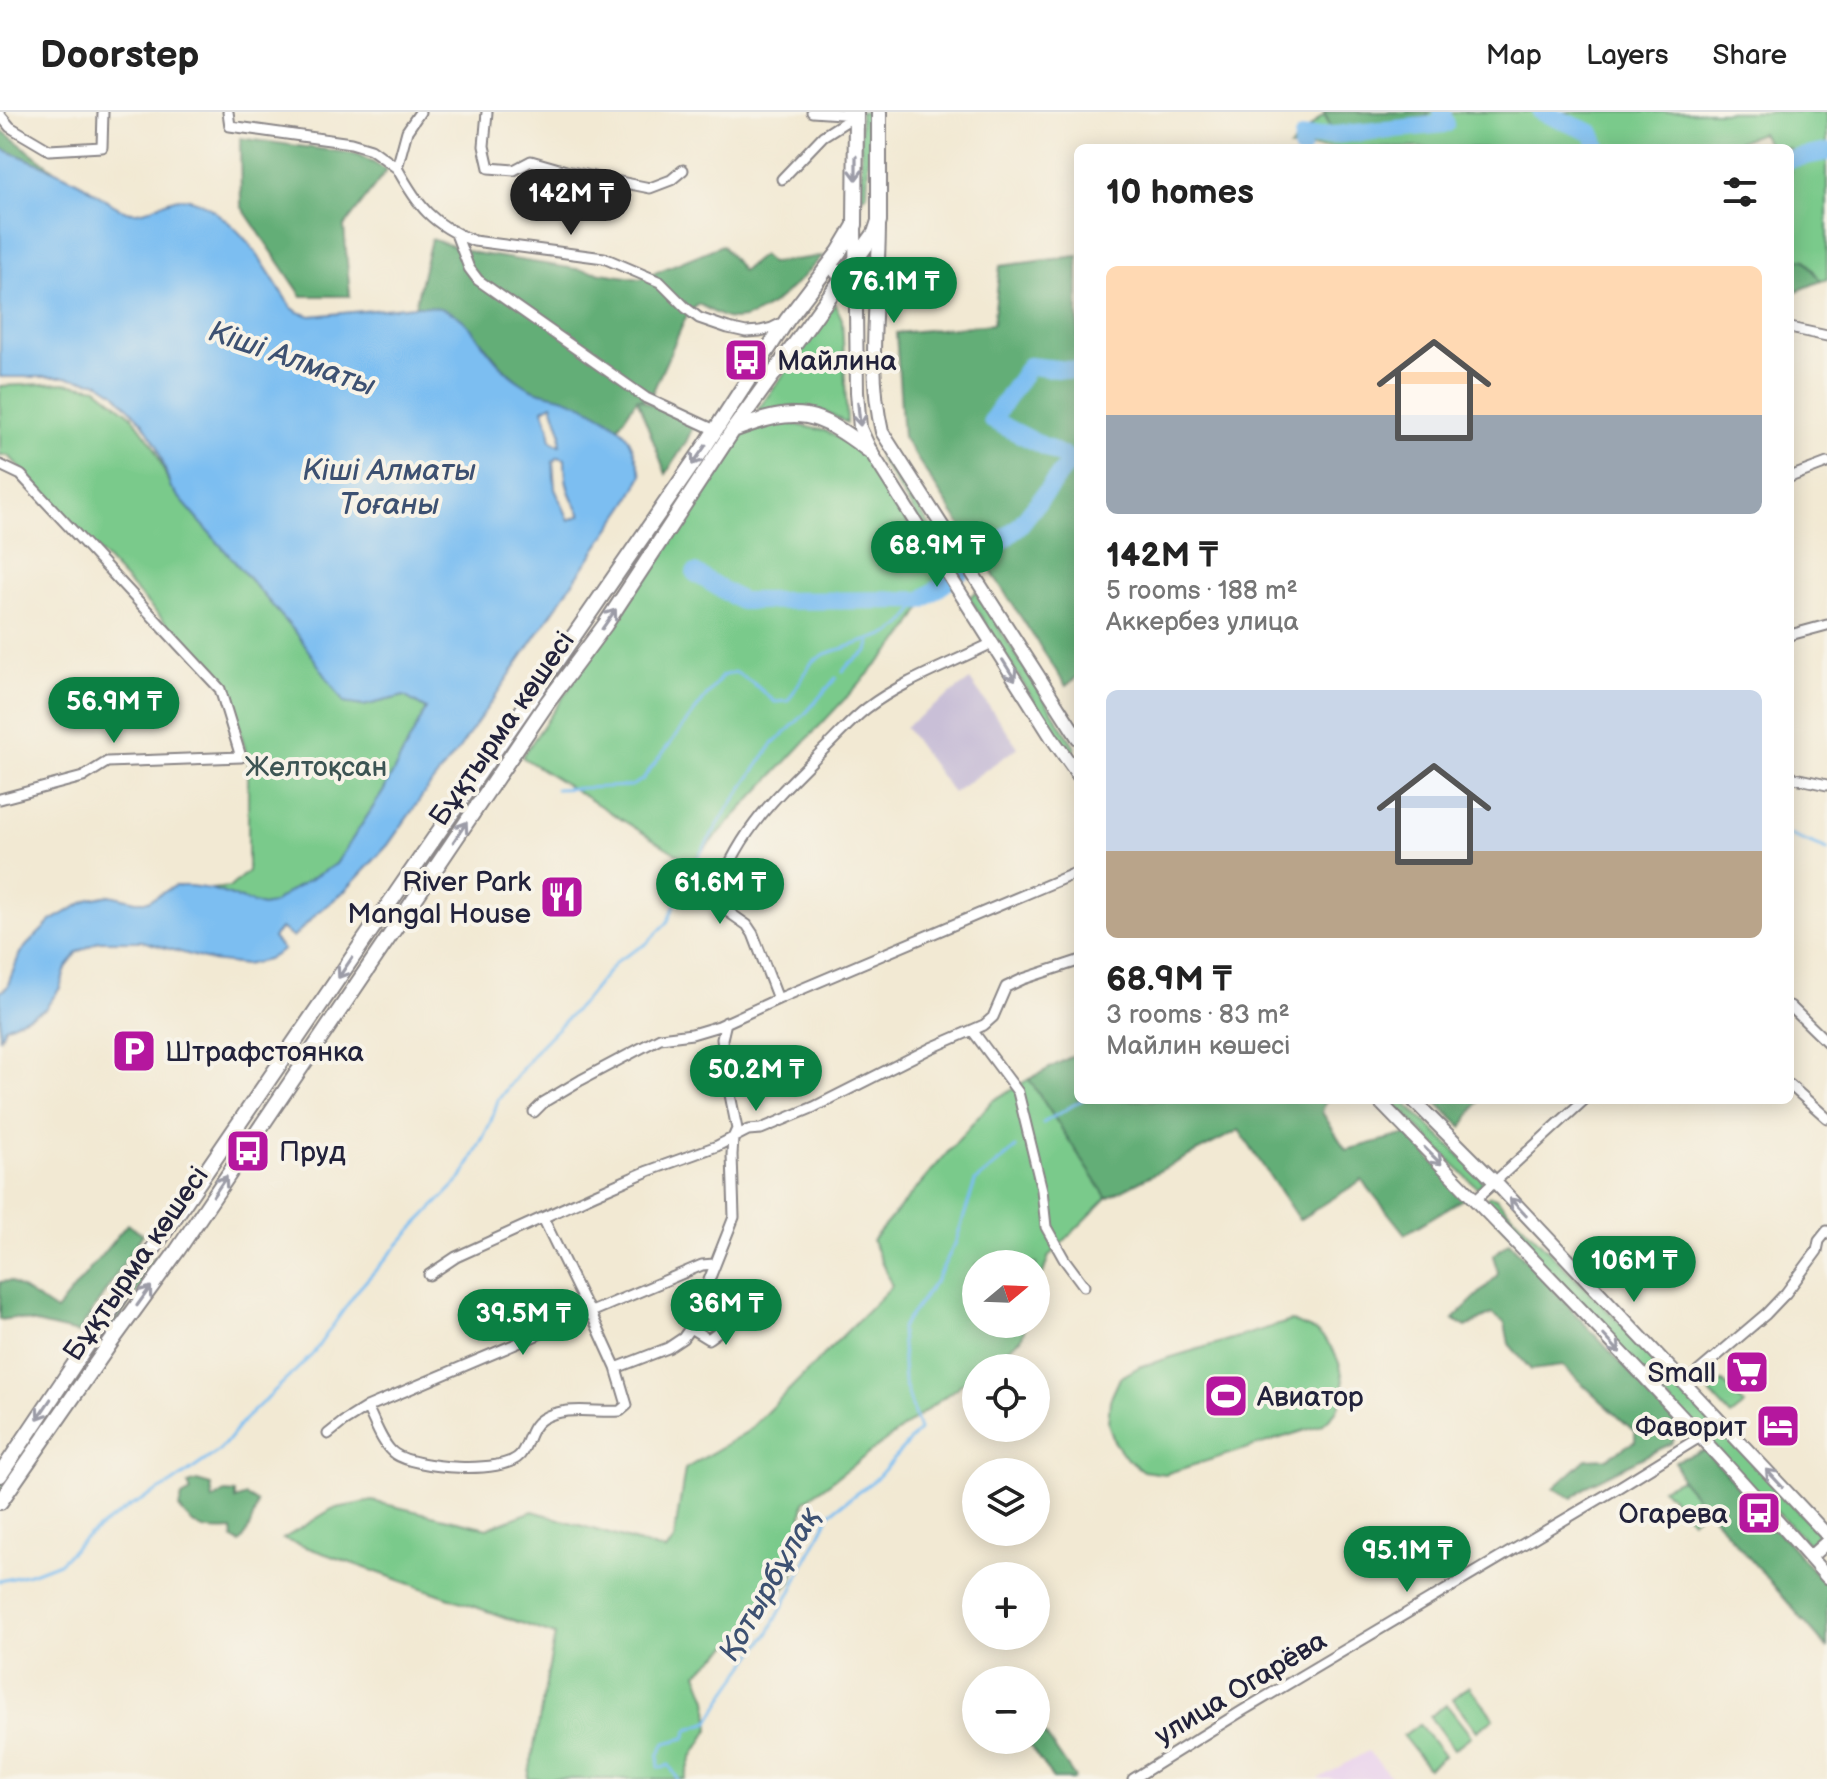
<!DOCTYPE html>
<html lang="en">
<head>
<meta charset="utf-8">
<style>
  :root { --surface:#fff; --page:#f6f6f6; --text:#222; --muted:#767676; --line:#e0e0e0; --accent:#0b8043 }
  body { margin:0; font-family:"Balsamiq Sans",sans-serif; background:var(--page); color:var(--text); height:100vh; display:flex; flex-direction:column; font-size:30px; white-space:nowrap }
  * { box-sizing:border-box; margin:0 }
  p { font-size:26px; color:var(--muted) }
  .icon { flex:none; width:44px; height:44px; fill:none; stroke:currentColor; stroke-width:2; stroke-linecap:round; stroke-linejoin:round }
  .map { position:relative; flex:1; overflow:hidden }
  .drawer { position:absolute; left:1074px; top:32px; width:720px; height:960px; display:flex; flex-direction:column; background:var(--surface); border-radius:12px; box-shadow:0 4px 20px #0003 }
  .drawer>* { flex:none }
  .needle { width:52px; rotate:71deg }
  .tools { position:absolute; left:962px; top:1138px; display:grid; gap:16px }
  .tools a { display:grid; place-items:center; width:88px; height:88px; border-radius:50%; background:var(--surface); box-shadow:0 4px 20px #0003; font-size:40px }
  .price { position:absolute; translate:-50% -68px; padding:0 18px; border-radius:28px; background:var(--accent); color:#fff; font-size:26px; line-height:52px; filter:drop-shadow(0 2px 4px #0008) }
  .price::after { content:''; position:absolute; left:50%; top:48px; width:24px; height:18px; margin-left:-12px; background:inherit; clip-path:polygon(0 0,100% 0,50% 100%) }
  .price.selected { background:#222; color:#fff }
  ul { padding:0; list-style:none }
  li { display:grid; align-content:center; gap:16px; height:424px; padding:0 32px }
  li span { display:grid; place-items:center; height:248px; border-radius:12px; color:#555 }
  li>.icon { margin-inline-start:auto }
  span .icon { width:144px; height:144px; fill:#fffc; stroke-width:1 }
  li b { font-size:34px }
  h2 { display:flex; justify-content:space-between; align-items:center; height:96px; padding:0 32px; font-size:34px }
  header { display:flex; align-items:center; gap:48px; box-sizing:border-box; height:112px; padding:0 40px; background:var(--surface); border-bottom:2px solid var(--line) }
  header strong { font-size:38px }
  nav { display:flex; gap:44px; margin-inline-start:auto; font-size:28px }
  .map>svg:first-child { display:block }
  .built { fill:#e9d1ed }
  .industrial { fill:#c9bfd7 }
  .green { fill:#7aca8b; stroke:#4e7663; stroke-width:2 }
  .forest { fill:#63ae77; stroke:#426859; stroke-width:2 }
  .water { fill:#7bbef1; stroke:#4e7096; stroke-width:2; fill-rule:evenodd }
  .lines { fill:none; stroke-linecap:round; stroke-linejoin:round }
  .stream { stroke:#7bbef1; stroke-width:3 }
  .river { stroke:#7bbef1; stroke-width:18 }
  .street-casing { stroke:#8a8687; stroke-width:13 }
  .secondary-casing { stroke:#8a8687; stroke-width:16 }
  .primary-casing { stroke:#8a8687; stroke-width:18 }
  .street { stroke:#fff; stroke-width:9 }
  .secondary { stroke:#fff; stroke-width:12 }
  .primary { stroke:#fff; stroke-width:14 }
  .oneway { stroke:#9c9ca7 }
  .labels { text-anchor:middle; stroke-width:8; stroke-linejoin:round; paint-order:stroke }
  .poi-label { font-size:28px; fill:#22223b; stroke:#f7f3e8; text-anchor:start }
  .street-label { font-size:28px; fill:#22223b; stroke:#f7f3e8 }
  .park-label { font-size:28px; fill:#3c5453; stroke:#f7f3e8 }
  .water-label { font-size:30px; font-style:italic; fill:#3d5172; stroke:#f7f3e8 }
</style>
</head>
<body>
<header>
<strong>Doorstep</strong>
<nav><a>Map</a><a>Layers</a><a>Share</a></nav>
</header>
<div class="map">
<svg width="1827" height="1667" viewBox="0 0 1827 1667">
  <rect width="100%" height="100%" fill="#f7f3e8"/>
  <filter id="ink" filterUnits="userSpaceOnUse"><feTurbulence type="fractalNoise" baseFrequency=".0125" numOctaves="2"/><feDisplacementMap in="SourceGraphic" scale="16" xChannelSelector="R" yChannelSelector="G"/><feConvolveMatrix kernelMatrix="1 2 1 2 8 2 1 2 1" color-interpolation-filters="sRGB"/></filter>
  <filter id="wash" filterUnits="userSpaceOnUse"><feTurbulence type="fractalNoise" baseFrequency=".006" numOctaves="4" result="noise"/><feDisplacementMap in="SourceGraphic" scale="32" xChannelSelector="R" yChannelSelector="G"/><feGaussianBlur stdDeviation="1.8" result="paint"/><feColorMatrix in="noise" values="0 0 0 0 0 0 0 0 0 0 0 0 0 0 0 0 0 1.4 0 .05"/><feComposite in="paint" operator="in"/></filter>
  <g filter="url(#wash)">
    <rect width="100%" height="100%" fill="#f2e9d3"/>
    <path class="built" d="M 1368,1639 L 1393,1667 L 1318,1667 Z"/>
    <path class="industrial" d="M 970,568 L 1018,635 L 953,681 L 905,615 Z"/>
    <path class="green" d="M 860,0 L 870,0 L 867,82 L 864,85 L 862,84 Z
      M 1429,0 L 1827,0 L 1827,167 L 1821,169 L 1805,148 L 1790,146 L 1790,36 L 1771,36 L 1761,21 L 1729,33 L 1705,36 L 1290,36 L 1324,2 L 1334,22 L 1374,13 L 1427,5 Z
      M 835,192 L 842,207 L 847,311 L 823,299 L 795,294 L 757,299 Z
      M 64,271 L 97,276 L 132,304 L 154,334 L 171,376 L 298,523 L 344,590 L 363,594 L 404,584 L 426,597 L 383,680 L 336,752 L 287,781 L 272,792 L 262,794 L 211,777 L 230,775 L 248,759 L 248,649 L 230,579 L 9,344 L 0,343 L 0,274 Z
      M 784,310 L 826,319 L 862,340 L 941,464 L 905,523 L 691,751 L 522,645 L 744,321 Z
      M 879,346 L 890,348 L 941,433 L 939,438 Z
      M 976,480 L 1073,632 L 1075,637 L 1070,642 L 1067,642 L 969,485 Z
      M 1029,967 L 1107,1086 L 1049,1144 L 1036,1182 L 1036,1152 L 976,1152 L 976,1212 L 1026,1212 L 1021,1227 L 982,1256 L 976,1256 L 976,1261 L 804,1390 L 792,1468 L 743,1522 L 697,1561 L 707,1587 L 710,1616 L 692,1645 L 685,1667 L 528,1667 L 555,1523 L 283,1427 L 332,1397 L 372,1389 L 487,1416 L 533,1399 L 666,1439 L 674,1428 L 685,1357 L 748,1319 L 892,1174 L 872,1128 L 992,989 Z
      M 1391,988 L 1402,988 L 1480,1063 L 1482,1071 L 1478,1075 L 1475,1074 Z
      M 1490,1084 L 1496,1086 L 1703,1295 L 1816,1419 L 1816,1424 L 1808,1432 L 1673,1293 L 1487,1096 L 1485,1088 Z
      M 158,1144 L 159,1148 L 0,1381 L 0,1369 L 154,1145 Z
      M 1291,1209 C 1298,1212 1308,1215 1315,1219 C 1339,1236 1352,1273 1336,1299 C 1333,1304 1326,1309 1322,1313 L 1165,1362 L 1143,1359 L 1127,1347 L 1114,1329 L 1108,1311 L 1110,1288 L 1120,1266 L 1139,1255 Z
      M 1722,1269 L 1745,1293 L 1731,1304 L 1709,1280 Z
      M 1681,1367 L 1706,1396 L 1691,1408 L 1662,1376 Z
      M 1469,1574 L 1494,1606 L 1477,1619 L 1453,1587 Z
      M 1446,1592 L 1471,1624 L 1454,1637 L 1430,1605 Z
      M 1419,1612 L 1444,1644 L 1428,1656 L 1403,1624 Z"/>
    <path class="forest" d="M 1324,0 L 1429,0 L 1427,5 L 1374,13 L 1334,22 Z
      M 0,17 L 54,58 L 0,36 Z
      M 240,26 L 357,42 L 387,58 L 344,115 L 350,184 L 302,184 L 241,94 Z
      M 431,127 L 475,141 L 640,167 L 722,133 L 742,159 L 762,143 L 771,151 L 823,144 C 800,166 762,215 726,206 C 717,203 707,196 698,192 L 686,205 L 650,286 L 639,287 L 694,313 L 686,330 L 666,362 L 637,287 L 618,315 C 602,303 582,292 563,286 C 551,282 538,281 527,275 C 482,248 475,192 415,194 Z
      M 1078,144 L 1078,564 L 1066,574 L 903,325 L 896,221 L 993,212 L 1000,154 Z
      M 1790,146 L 1805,148 L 1821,169 L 1790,182 Z
      M 1078,941 L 1078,988 L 1326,988 L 1322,1000 L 1346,1038 L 1407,1022 L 1466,1085 L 1405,1122 L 1362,1068 L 1299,1108 L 1239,1018 L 1107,1086 L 1029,967 Z
      M 1434,988 L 1480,988 L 1462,1015 Z
      M 127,1112 L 143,1122 L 78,1221 L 14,1206 L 0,1208 L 0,1170 L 10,1169 L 56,1199 Z
      M 1509,1130 L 1679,1314 L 1672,1331 L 1591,1371 L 1572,1386 L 1554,1376 L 1586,1347 L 1607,1346 L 1635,1329 L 1635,1320 L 1563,1254 L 1531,1258 L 1509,1232 L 1505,1211 L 1492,1202 L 1466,1215 L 1453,1207 L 1496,1165 L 1498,1160 L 1493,1144 Z
      M 1705,1338 L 1827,1474 L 1827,1536 L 1681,1367 L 1675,1349 Z
      M 197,1369 L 211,1373 L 213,1388 L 225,1380 L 235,1381 L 235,1388 L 246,1384 L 257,1390 C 256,1400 247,1425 240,1431 L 233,1427 L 232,1418 C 205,1420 196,1419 179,1396 L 182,1385 L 191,1380 L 188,1372 Z
      M 1036,1609 L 1075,1666 L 1074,1667 L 1053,1667 L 1026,1628 L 1036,1628 Z"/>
    <path class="water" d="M 0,36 C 27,47 54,57 80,71 C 95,79 110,94 127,99 C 145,105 163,87 180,86 C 194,86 204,92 214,99 C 252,125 266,158 291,195 L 298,200 L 311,204 L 415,194 C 467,192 470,221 500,253 C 507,261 515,267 523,272 C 534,280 545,281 558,284 C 575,288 616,308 626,323 C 634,333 637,350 642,363 L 628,390 L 459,637 L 428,676 L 388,733 L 346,778 L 315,803 L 293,826 L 281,816 L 273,826 L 283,838 L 267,848 L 245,853 L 211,849 L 142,829 L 99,829 L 78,840 L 66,856 L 60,876 L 45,897 L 5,915 L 0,927 L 0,880 L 7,875 L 20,841 L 28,832 L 51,809 L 90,787 L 110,783 L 136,789 L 148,789 L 175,774 L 191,774 L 211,777 L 262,794 L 272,792 L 287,781 L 336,752 L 383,680 L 426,597 L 404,584 L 363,594 L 344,591 L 298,523 L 171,376 L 157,333 L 142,310 L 115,281 L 100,271 L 64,265 L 0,265 ZM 552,292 L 561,320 L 560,333 C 548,331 551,325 549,315 C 547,309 545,303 543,297 ZM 558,345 L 565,347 C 565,372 568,381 581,403 L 569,408 L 555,377 L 553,350 Z"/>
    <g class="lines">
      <path class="stream" d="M 843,559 L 850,551 L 868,539 L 870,531
        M 556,677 L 631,674 L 642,668 L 722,564 L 735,560 L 753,571 L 775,590 L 788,589 L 812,550 L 825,542 L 891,521 L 903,512 L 922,488
        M 1790,723 L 1827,738
        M 1043,1011 L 1082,988
        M 0,1469 L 33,1461 L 59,1451 L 85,1426 L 129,1395 L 171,1372 L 220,1338 L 244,1308 L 312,1243 L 357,1179 L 415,1114 L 462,1066 L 490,1012 L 498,988 L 539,935 L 585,888 L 617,849 L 646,832 L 667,811 L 690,758 L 726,700 L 772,633 L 805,602 L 836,566
        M 678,1667 L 669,1653 L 663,1656 L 659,1655 L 658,1644 L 665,1631 L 685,1626 L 689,1617 L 709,1610 L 728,1578 L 768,1522 L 791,1479 L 830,1401 L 877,1366 L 919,1318 L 904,1269 L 901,1216 L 935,1170 L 955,1132 L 975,1070 L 1016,1036"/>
      <path class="river" d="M 1541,0 L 1592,21 L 1598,36
        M 1302,36 L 1303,26 L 1446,12 L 1442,0
        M 1790,47 L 1827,40
        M 695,461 L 741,489 L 922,488 L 1001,430 L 1020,413 L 1071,348 L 992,308 L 1029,254 L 1078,259"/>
    </g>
  </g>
  <g filter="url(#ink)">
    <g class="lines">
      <g class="street-casing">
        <path id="street" d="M 228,0 L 230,14 L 351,31 L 371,37 L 397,56
          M 420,0 L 407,19 L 397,56 C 418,94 432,113 474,129 L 604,146 L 660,170 L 686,196 L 699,206 L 728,216 L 746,220 L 760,219 L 772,216 L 784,210
          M 487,0 L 484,34 L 489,56 L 514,58 L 531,49 L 566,59 L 650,76 L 671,68 L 683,58
          M 0,3 L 10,15 L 49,38 L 102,35 L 103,0
          M 782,67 L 823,24 L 856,3 L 812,0
          M 456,122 L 469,156 L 478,168 L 646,286 L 715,318
          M 1790,216 L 1827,224
          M 0,353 L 21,363 L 220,577 L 241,645 L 107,650 L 83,665 L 0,687
          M 1790,365 L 1827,351
          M 1790,523 L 1827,513
          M 992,531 C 951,552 904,568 867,596 C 851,608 838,624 823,638 C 773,688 737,720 714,790 L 747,813 L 753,822 L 778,887 L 1078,760
          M 1790,665 L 1827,673
          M 1790,894 L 1827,930
          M 972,918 L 1018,980 L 1042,1078 L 1046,1115 L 1064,1147 L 1084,1174
          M 1790,973 L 1827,1006
          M 534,1000 L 544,990 L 581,968 L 660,926 L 692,922 L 719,914 L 778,887
          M 1476,1087 L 1584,988
          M 429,1163 L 456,1145 L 595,1082 L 648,1059 L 717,1034 L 748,1018 L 761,1017 L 814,995 L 931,936 L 984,913 L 993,905 L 1006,875 L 1023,867 L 1078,849
          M 690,1216 L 708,1227 C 727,1214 748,1194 773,1198
          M 616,1256 L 668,1236 L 683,1226 L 690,1216 L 734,1105 L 732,1043 L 733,1026 L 737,1017 L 726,963 L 722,927 L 726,910
          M 1685,1271 L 1766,1202 L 1786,1181 L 1817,1139 L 1819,1129 L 1827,1119
          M 367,1295 C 374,1308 383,1335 395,1342 C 415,1356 503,1363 520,1343 C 529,1332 529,1315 542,1307 C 565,1293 595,1301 620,1299 L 627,1293 L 616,1256 L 590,1199 L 584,1190 L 543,1106
          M 328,1322 L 343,1310 L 367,1295 L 702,1153 L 714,1152
          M 1133,1667 L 1242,1599 L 1616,1377 L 1700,1325"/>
      </g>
      <g class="secondary-casing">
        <path id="secondary" d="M 879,111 C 879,180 866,252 882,320 L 1078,626
          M 855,113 L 857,280 L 860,316 L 871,340 L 1052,626 L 1078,663
          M 1378,988 C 1530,1144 1683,1301 1827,1465
          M 1413,988 L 1494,1069 L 1827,1423
          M 1810,1445 L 1827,1430"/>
      </g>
      <g class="primary-casing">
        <path id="primary" d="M 837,160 C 858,161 865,171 877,188
          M 733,318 C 800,293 815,298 871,340
          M 0,1363 L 88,1232 L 402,773 L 707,331 L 787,208 L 839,140 L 855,113 L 856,0
          M 0,1390 L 111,1230 L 177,1139 L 547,591 L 605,513 L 733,318 L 875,121 L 879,109 L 879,0"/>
      </g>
      <use href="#street" class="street"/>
      <use href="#secondary" class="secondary"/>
      <use href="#primary" class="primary"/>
    </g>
    <defs><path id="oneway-shaft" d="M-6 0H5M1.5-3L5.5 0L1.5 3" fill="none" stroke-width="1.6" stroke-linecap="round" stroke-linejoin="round" transform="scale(2)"/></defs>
    <g class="oneway">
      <use href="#oneway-shaft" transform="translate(856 56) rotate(90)"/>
      <use href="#oneway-shaft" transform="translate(859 302) rotate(84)"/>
      <use href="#oneway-shaft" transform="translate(699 343) rotate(125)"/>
      <use href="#oneway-shaft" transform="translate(609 507) rotate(-55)"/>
      <use href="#oneway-shaft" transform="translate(1009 558) rotate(58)"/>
      <use href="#oneway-shaft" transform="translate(460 720) rotate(-56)"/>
      <use href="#oneway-shaft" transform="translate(345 856) rotate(124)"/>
      <use href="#oneway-shaft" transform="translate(1433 1044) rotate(45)"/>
      <use href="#oneway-shaft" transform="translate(220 1074) rotate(-56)"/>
      <use href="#oneway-shaft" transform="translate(1518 1095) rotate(-133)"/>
      <use href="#oneway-shaft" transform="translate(144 1184) rotate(-54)"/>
      <use href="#oneway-shaft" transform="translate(1612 1232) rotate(47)"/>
      <use href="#oneway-shaft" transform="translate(44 1297) rotate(124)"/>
      <use href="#oneway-shaft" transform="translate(1774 1366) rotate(-133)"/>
    </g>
  </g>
  <defs>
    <g id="bus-square" transform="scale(2.3)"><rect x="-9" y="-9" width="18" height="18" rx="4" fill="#b5179e" stroke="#f7f3e8"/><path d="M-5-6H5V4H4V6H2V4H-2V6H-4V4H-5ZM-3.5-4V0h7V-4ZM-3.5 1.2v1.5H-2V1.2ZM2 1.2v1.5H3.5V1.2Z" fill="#fff"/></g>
    <g id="restaurant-square" transform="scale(2.3)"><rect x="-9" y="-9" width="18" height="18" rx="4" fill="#b5179e" stroke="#f7f3e8"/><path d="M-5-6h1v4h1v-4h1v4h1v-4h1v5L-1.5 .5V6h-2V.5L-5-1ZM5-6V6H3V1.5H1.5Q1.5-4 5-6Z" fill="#fff"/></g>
    <g id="parking-square" transform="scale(2.3)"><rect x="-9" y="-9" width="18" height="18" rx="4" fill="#b5179e" stroke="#f7f3e8"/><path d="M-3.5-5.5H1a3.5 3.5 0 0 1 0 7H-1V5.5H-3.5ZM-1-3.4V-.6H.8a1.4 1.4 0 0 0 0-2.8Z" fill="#fff"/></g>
    <g id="supermarket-square" transform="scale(2.3)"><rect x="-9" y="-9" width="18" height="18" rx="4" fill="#b5179e" stroke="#f7f3e8"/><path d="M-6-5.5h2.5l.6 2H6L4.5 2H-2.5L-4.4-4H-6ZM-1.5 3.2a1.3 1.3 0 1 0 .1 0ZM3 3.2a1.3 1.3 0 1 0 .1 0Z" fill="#fff"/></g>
    <g id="stadium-square" transform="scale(2.3)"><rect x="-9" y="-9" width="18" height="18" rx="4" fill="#b5179e" stroke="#f7f3e8"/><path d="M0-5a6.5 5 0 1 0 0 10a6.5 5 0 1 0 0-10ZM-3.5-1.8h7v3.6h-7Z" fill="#fff"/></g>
    <g id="hotel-square" transform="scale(2.3)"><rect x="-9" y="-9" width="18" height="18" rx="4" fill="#b5179e" stroke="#f7f3e8"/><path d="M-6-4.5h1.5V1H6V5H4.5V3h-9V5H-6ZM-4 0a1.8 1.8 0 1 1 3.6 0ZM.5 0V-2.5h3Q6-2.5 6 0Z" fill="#fff"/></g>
  </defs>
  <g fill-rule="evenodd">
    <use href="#bus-square" x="746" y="248"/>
    <use href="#restaurant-square" x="562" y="785"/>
    <use href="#parking-square" x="134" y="939"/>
    <use href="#bus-square" x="248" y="1039"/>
    <use href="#supermarket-square" x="1747" y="1260"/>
    <use href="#stadium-square" x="1226" y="1284"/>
    <use href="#hotel-square" x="1778" y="1314"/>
    <use href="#bus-square" x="1759" y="1401"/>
  </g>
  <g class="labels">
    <g class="poi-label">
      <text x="777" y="258">Майлина</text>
      <text x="531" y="779" text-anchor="end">River Park<tspan x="531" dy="32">Mangal House</tspan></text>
      <text x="165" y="949">Штрафстоянка</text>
      <text x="279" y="1049">Пруд</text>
      <text x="1716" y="1270" text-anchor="end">Small</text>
      <text x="1257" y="1294">Авиатор</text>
      <text x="1747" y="1324" text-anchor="end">Фаворит</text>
      <text x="1728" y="1411" text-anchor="end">Огарева</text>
    </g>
    <g class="street-label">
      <text transform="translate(501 616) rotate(-55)" y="10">Бұқтырма көшесі</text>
      <text transform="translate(135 1151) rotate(-55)" y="10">Бұқтырма көшесі</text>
      <text transform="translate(1240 1575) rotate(-31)" y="10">улица Огарёва</text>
    </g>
    <g class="park-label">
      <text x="316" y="664">Желтоқсан</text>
    </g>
    <g class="water-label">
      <text transform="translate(292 246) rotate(19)" y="10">Кіші Алматы</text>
      <text x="389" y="368">Кіші Алматы<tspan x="389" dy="34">Тоғаны</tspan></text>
      <text transform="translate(769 1472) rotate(-60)" y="10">Қотырбұлақ</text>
    </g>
  </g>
</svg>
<div class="tools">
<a><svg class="needle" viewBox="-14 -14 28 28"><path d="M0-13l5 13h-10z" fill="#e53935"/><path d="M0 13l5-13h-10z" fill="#767676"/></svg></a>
<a><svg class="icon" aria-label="locate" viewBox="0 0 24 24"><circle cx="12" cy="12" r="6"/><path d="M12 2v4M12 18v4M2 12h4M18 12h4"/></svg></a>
<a><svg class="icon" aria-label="layers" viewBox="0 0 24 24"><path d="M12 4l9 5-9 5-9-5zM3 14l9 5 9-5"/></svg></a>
<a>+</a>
<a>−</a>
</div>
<b class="price selected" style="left:571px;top:125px">142M ₸</b>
<b class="price" style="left:894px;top:213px">76.1M ₸</b>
<b class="price" style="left:937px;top:477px">68.9M ₸</b>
<b class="price" style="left:114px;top:633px">56.9M ₸</b>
<b class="price" style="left:720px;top:814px">61.6M ₸</b>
<b class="price" style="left:756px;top:1001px">50.2M ₸</b>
<b class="price" style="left:1634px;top:1192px">106M ₸</b>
<b class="price" style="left:726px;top:1235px">36M ₸</b>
<b class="price" style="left:523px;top:1245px">39.5M ₸</b>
<b class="price" style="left:1407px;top:1482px">95.1M ₸</b>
<section class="drawer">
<h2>10 homes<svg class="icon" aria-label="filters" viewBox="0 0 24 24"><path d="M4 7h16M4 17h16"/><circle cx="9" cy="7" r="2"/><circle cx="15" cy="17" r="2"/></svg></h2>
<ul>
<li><span style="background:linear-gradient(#ffd9b3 60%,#9aa5b1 0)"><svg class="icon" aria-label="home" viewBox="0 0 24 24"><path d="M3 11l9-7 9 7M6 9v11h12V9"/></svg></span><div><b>142M ₸</b><p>5 rooms · 188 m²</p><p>Аккербез улица</p></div></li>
<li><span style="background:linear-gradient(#c9d6e8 65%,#b9a48a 0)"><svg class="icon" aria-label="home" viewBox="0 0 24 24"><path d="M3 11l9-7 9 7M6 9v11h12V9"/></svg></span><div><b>68.9M ₸</b><p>3 rooms · 83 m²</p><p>Майлин көшесі</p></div></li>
</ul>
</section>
</div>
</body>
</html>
